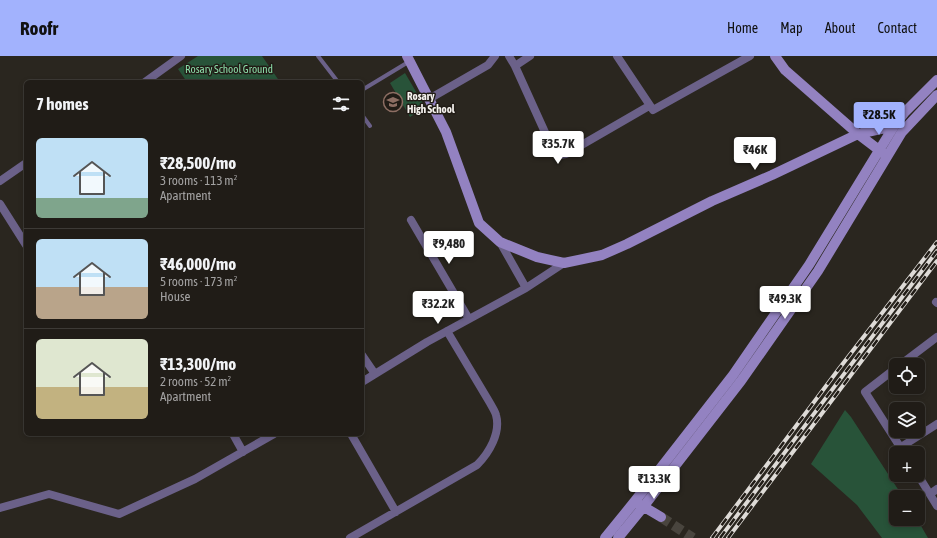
<!DOCTYPE html>
<html lang="en">
<head>
<meta charset="utf-8">
<style>
  :root { --surface:#201c17; --page:#282520; --text:#f1f3f6; --muted:#a2a1a1; --line:#3d3a36; --accent:#a2b2fd }
  body { margin:0; font-family:"Asap Condensed",sans-serif; background:var(--page); color:var(--text); height:100vh; display:flex; flex-direction:column; font-size:15px; white-space:nowrap }
  * { box-sizing:border-box; margin:0 }
  p { font-size:13px; color:var(--muted) }
  .icon { flex:none; width:22px; height:22px; fill:none; stroke:currentColor; stroke-width:2; stroke-linecap:round; stroke-linejoin:round }
  .map { position:relative; flex:1; overflow:hidden }
  .panel { position:absolute; left:24px; top:24px; width:340px; height:356px; display:flex; flex-direction:column; background:var(--surface); border-radius:6px; box-shadow:0 2px 6px #0003,0 0 0 1px var(--line) }
  .panel>* { flex:none }
  .buttons { position:absolute; left:889px; top:302px; display:grid; gap:8px }
  .buttons a { display:grid; place-items:center; width:36px; height:36px; border-radius:6px; background:var(--surface); box-shadow:0 2px 6px #0003,0 0 0 1px var(--line); font-size:20px }
  .price { position:absolute; translate:-50% -34px; padding:0 9px; border-radius:4px; background:#fff; color:#222; font-size:13px; line-height:26px; filter:drop-shadow(0 1px 2px #0008) }
  .price::after { content:''; position:absolute; left:50%; top:24px; width:12px; height:9px; margin-left:-6px; background:inherit; clip-path:polygon(0 0,100% 0,50% 100%) }
  .price.current { background:var(--accent); color:#111 }
  ul { padding:0; list-style:none }
  li { display:flex; align-items:center; gap:12px; height:100px; padding:0 12px }
  li+li { border-top:1px solid var(--line) }
  li span { display:grid; place-items:center; flex:none; width:112px; height:80px; border-radius:6px; color:#555 }
  li>.icon { margin-inline-start:auto }
  span .icon { width:48px; height:48px; fill:#fffc; stroke-width:1 }
  li b { font-size:17px }
  h2 { display:flex; justify-content:space-between; align-items:center; height:48px; padding:0 12px; font-size:17px }
  header { display:flex; align-items:center; gap:24px; box-sizing:border-box; height:56px; padding:0 20px; background:var(--accent); color:#111 }
  header strong { font-size:19px }
  nav { display:flex; gap:22px; margin-inline-start:auto; font-size:14px }
  .map>svg:first-child { display:block }
  .green { fill:#285339 }
  .lines { fill:none; stroke-linecap:round; stroke-linejoin:round }
  .secondary-tunnel { stroke:#49453e; stroke-width:10; stroke-dasharray:10 5; stroke-linecap:butt }
  .lane { stroke:#6b6189; stroke-width:4 }
  .street { stroke:#6b6189; stroke-width:8 }
  .secondary { stroke:#9382c1; stroke-width:10 }
  .rail-casing { stroke:#dedbd7; stroke-width:4 }
  .rail { stroke:#211c16; stroke-width:2.5; stroke-dasharray:8; stroke-linecap:butt }
  .labels { text-anchor:middle; stroke-width:3; stroke-linejoin:round; paint-order:stroke }
  .park-label { font-size:11px; fill:#8ddfaa; stroke:#211c16 }
  .poi-label { font-size:11px; font-weight:bold; fill:#f7f4f0; stroke:#211c16; text-anchor:start }
</style>
</head>
<body>
<header>
<strong>Roofr</strong>
<nav><a>Home</a><a>Map</a><a>About</a><a>Contact</a></nav>
</header>
<div class="map">
<svg width="937" height="482" viewBox="0 0 937 482">
  <rect width="100%" height="100%" fill="#2a261f"/>
  <path class="green" d="M 198,0 L 262,0 L 280,26 L 187,26 L 178,13 Z
    M 405,17 L 425,51 L 410,61 L 390,27 Z
    M 845,354 L 851,361 L 903,441 L 896,441 L 896,463 L 917,463 L 928,482 L 882,482 L 857,449 L 811,408 Z"/>
  <g class="lines">
    <path class="secondary-tunnel" d="M 661,461 L 693,482"/>
    <path class="lane" d="M 318,0 L 338,26
      M 362,34 L 410,5
      M 362,59 L 370,70"/>
    <path class="street" d="M 509,0 L 515,10 L 530,0
      M 617,0 L 653,54 L 750,0
      M 515,10 L 553,94 L 559,99 L 566,98 L 649,50
      M 145,26 L 181,0
      M 429,43 L 488,9 L 495,0
      M 0,125 L 26,107
      M 0,148 L 26,189
      M 411,164 L 469,263
      M 500,186 L 526,232 L 564,207
      M 936,246 L 937,247
      M 362,299 L 375,318
      M 900,309 L 937,281
      M 896,312 L 865,336 L 904,397
      M 362,326 L 427,286 L 526,232
      M 233,378 L 243,396
      M 351,378 L 396,456
      M 901,391 L 937,368
      M 918,419 L 937,450
      M 930,438 L 937,433
      M 0,452 L 49,438 L 119,458 L 195,423 L 274,378
      M 350,482 L 477,409 C 489,397 501,377 496,359 C 495,355 492,351 490,347 L 447,275"/>
    <path class="secondary" d="M 407,0 L 446,76 L 479,167 L 500,186 L 537,201 L 564,207 L 602,199 L 627,188 L 712,145 L 772,119 L 858,78 L 894,70
      M 775,0 L 785,14 L 858,78 L 883,97
      M 639,448 L 661,461
      M 605,482 L 635,445 L 733,319 L 809,209 L 894,70 L 905,56 L 937,24
      M 618,482 L 644,450 L 741,325 L 818,215 L 902,76 L 937,39"/>
    <g class="rail-casing">
      <path id="rail" d="M 712,482 L 838,314 L 937,186
        M 720,482 L 937,195
        M 728,482 L 937,205"/>
    </g>
    <use href="#rail" class="rail"/>
  </g>
  <defs>
    <g id="school-ring" transform="scale(1)"><circle r="9.5" fill="#211c16" stroke="#8d6e63" stroke-width="1.5"/><path d="M0-5L7-2L0 1L-7-2ZM-4 1L0 2.5L4 1V4Q0 6-4 4Z" fill="#8d6e63"/></g>
  </defs>
  <g fill-rule="evenodd">
    <use href="#school-ring" x="393" y="46"/>
  </g>
  <g class="labels">
    <g class="park-label">
      <text x="229" y="17">Rosary School Ground</text>
    </g>
    <g class="poi-label">
      <text x="407" y="44">Rosary<tspan x="407" dy="13">High School</tspan></text>
    </g>
  </g>
</svg>
<div class="buttons">
<a><svg class="icon" aria-label="locate" viewBox="0 0 24 24"><circle cx="12" cy="12" r="6"/><path d="M12 2v4M12 18v4M2 12h4M18 12h4"/></svg></a>
<a><svg class="icon" aria-label="layers" viewBox="0 0 24 24"><path d="M12 4l9 5-9 5-9-5zM3 14l9 5 9-5"/></svg></a>
<a>+</a>
<a>−</a>
</div>
<b class="price current" style="left:879px;top:80px">₹28.5K</b>
<b class="price" style="left:558px;top:109px">₹35.7K</b>
<b class="price" style="left:755px;top:115px">₹46K</b>
<b class="price" style="left:449px;top:209px">₹9,480</b>
<b class="price" style="left:785px;top:264px">₹49.3K</b>
<b class="price" style="left:438px;top:269px">₹32.2K</b>
<b class="price" style="left:654px;top:444px">₹13.3K</b>
<section class="panel">
<h2>7 homes<svg class="icon" aria-label="filters" viewBox="0 0 24 24"><path d="M4 7h16M4 17h16"/><circle cx="9" cy="7" r="2"/><circle cx="15" cy="17" r="2"/></svg></h2>
<ul>
<li><span style="background:linear-gradient(#bfe0f5 75%,#7fa58c 0)"><svg class="icon" aria-label="home" viewBox="0 0 24 24"><path d="M3 11l9-7 9 7M6 9v11h12V9"/></svg></span><div><b>₹28,500/mo</b><p>3 rooms · 113 m²</p><p>Apartment</p></div></li>
<li><span style="background:linear-gradient(#bfe0f5 60%,#b9a48a 0)"><svg class="icon" aria-label="home" viewBox="0 0 24 24"><path d="M3 11l9-7 9 7M6 9v11h12V9"/></svg></span><div><b>₹46,000/mo</b><p>5 rooms · 173 m²</p><p>House</p></div></li>
<li><span style="background:linear-gradient(#dfe7d0 60%,#c2b280 0)"><svg class="icon" aria-label="home" viewBox="0 0 24 24"><path d="M3 11l9-7 9 7M6 9v11h12V9"/></svg></span><div><b>₹13,300/mo</b><p>2 rooms · 52 m²</p><p>Apartment</p></div></li>
</ul>
</section>
</div>
</body>
</html>
